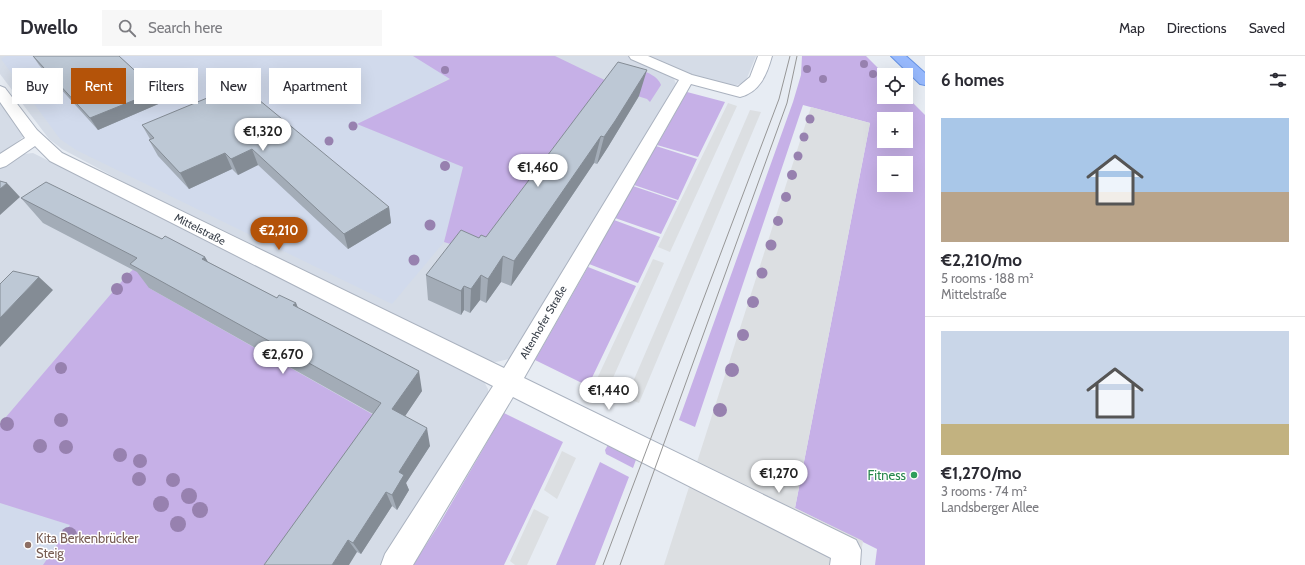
<!DOCTYPE html>
<html lang="en">
<head>
<meta charset="utf-8">
<style>
  :root { --surface:#fff; --page:#f7f7f7; --text:#2b2b33; --muted:#7c7c81; --line:#e1e1e2; --accent:#b45309 }
  body { margin:0; font-family:Cabin,sans-serif; background:var(--page); color:var(--text); height:100vh; display:flex; flex-direction:column; font-size:15px; white-space:nowrap }
  * { box-sizing:border-box; margin:0 }
  p { font-size:13px; color:var(--muted) }
  .icon { flex:none; width:22px; height:22px; fill:none; stroke:currentColor; stroke-width:2; stroke-linecap:round; stroke-linejoin:round }
  .map { position:relative; flex:1; overflow:hidden }
  .details { display:flex; flex-direction:column; background:var(--surface); width:380px }
  .details>* { flex:none }
  .hud { position:absolute; left:12px; top:12px; width:380px; height:36px; display:flex; gap:8px }
  .fabs { position:absolute; left:877px; top:12px; display:grid; gap:8px }
  .fabs a { display:grid; place-items:center; width:36px; height:36px; border-radius:0px; background:var(--surface); box-shadow:0 4px 16px #0002; font-size:20px }
  .price { position:absolute; translate:-50% -34px; padding:0 9px; border-radius:14px; background:#fff; color:#222; font-size:13px; line-height:26px; filter:drop-shadow(0 1px 2px #0008) }
  .price::after { content:''; position:absolute; left:50%; top:24px; width:12px; height:9px; margin-left:-6px; background:inherit; clip-path:polygon(0 0,100% 0,50% 100%) }
  .price.on { background:var(--accent); color:#fff }
  ul { padding:0; list-style:none }
  li { display:grid; align-content:center; gap:8px; height:212px; padding:0 16px }
  li+li { border-top:1px solid var(--line) }
  li span { display:grid; place-items:center; height:124px; border-radius:0px; color:#555 }
  li>.icon { margin-inline-start:auto }
  span .icon { width:72px; height:72px; fill:#fffc; stroke-width:1 }
  li b { font-size:17px }
  h2 { display:flex; justify-content:space-between; align-items:center; height:48px; padding:0 16px; font-size:17px }
  .pill { padding:0 14px; border-radius:0px; background:var(--surface); box-shadow:0 4px 16px #0002; font-size:14px; line-height:36px }
  .pill.on { background:var(--accent); color:#fff }
  header { display:flex; align-items:center; gap:24px; box-sizing:border-box; height:56px; padding:0 20px; background:var(--surface); border-bottom:1px solid var(--line) }
  header strong { font-size:19px }
  nav { display:flex; gap:22px; margin-inline-start:auto; font-size:14px }
  .search { width:280px; height:36px; background:var(--page); display:flex; align-items:center; gap:10px; box-sizing:border-box; padding:0 14px; border-radius:0px; color:var(--muted); font-size:15px }
  main { display:flex; flex:1; min-height:0 }
  .map>svg:first-child { display:block }
  .residential { fill:#d5dce7 }
  .education { fill:#d1daec }
  .green { fill:#c6b0e7; fill-rule:evenodd }
  .parking { fill:#dcdfe2 }
  .lines { fill:none; stroke-linecap:round; stroke-linejoin:round }
  .minor-casing { stroke:#aab2bf; stroke-width:2 }
  .major-casing { stroke:#6692e3; stroke-width:2 }
  .minor { fill:#fff; fill-rule:evenodd }
  .major { fill:#97b9fd; fill-rule:evenodd }
  .tram { stroke:#969696; stroke-width:1 }
  .tree { fill:#9781af }
  .wall { fill:#a3acb7 }
  .shaded-wall { fill:#848c95 }
  .building { fill:#bdc8d5; stroke:#848c95 }
  .leisure-dot { fill:#2e9e5b; stroke:#fff; stroke-width:1.5 }
  .education-dot { fill:#8d6e63; stroke:#fff; stroke-width:1.5 }
  .labels { text-anchor:middle; stroke-width:3; stroke-linejoin:round; paint-order:stroke }
  .street-label { font-size:11px; fill:#363d47; stroke:#fff }
  .near-leisure-label { font-size:13px; fill:#27864d; stroke:#fff; text-anchor:end }
  .near-education-label { font-size:13px; fill:#785e54; stroke:#fff; text-anchor:start }
</style>
</head>
<body>
<header>
<strong>Dwello</strong>
<div class="search"><svg class="icon" aria-label="search" viewBox="0 0 24 24"><circle cx="10" cy="10" r="6"/><path d="M15 15l6 6"/></svg>Search here</div>
<nav><a>Map</a><a>Directions</a><a>Saved</a></nav>
</header>
<main>
<div class="map">
<svg width="925" height="509" viewBox="0 0 925 509">
  <rect width="100%" height="100%" fill="#e7ecf3"/>
  <path class="residential" d="M 0,0 L 628,0 L 667,17 L 674,23 L 676,28 L 517,296 L 509,303 L 496,306 L 487,305 L 133,131 L 62,93 L 49,83 L 0,18 Z
    M 644,0 L 756,0 L 745,27 L 732,30 L 687,18 Z
    M 0,45 L 24,80 L 0,101 Z
    M 33,97 L 480,320 L 483,324 L 488,333 L 488,338 L 384,509 L 0,509 L 0,113 L 14,101 L 24,98 Z"/>
  <path class="education" d="M 6,0 L 413,0 L 450,22 L 358,68 L 463,111 L 444,186 L 392,248 L 76,94 L 60,83 L 1,3 Z
    M 0,447 L 70,469 L 43,509 L 0,509 Z"/>
  <path class="green" d="M 413,0 L 555,0 L 611,27 L 631,12 L 628,9 C 638,13 658,18 661,29 L 650,46 L 647,43 L 612,32 L 488,203 L 463,192 L 444,186 L 463,111 L 357,68 L 450,23 Z
    M 802,0 L 866,0 L 885,19 L 884,41 L 906,40 L 925,59 L 925,509 L 875,509 L 877,493 L 795,452 L 870,67 L 803,49 L 695,371 L 679,364 L 793,46 L 801,19 ZM 884,63 L 906,63 L 906,85 L 884,85 ZM 884,107 L 906,107 L 906,129 L 884,129 Z
    M 687,36 L 725,46 L 698,101 L 657,89 Z
    M 656,90 L 697,103 L 678,144 L 634,129 Z
    M 633,130 L 677,145 L 661,178 L 615,162 Z
    M 614,164 L 660,181 L 638,227 L 589,208 Z
    M 169,182 L 193,195 L 149,232 L 386,366 L 287,509 L 43,509 L 70,469 L 0,447 L 0,368 L 128,218 Z
    M 588,211 L 636,230 L 588,330 L 535,304 Z
    M 504,357 L 563,386 L 504,509 L 413,509 L 440,467 Z
    M 608,389 L 637,401 L 633,412 L 606,398 L 605,394 Z
    M 600,406 L 629,421 L 595,509 L 556,509 Z"/>
  <path class="parking" d="M 728,47 L 737,50 L 670,196 L 658,191 Z
    M 811,51 L 870,67 L 795,452 L 863,485 L 859,509 L 664,509 Z
    M 750,54 L 761,56 L 639,347 L 626,342 Z
    M 653,203 L 664,207 L 608,333 L 595,327 Z
    M 562,395 L 576,402 L 557,443 L 544,434 Z
    M 534,453 L 549,461 L 527,509 L 515,509 L 510,505 Z"/>
  <g class="lines">
    <g class="minor-casing">
      <path id="minor" d="M 629,0 L 648,0 L 692,19 L 738,31 L 750,21 L 758,0 L 772,0 C 767,18 760,36 740,41 L 691,28 L 524,322 L 856,484 L 861,494 L 860,509 L 830,509 L 831,502 L 513,341 L 413,509 L 381,509 L 385,498 L 493,330 L 50,105 L 35,90 L 6,110 L 0,112 L 0,98 L 25,82 L 0,46 L 0,30 L 5,32 L 37,74 L 62,97 L 504,312 L 679,24 L 631,3 Z"/>
    </g>
    <g class="major-casing">
      <path id="major" d="M 891,0 L 906,0 L 925,17 L 925,29 L 920,28 Z"/>
    </g>
    <use href="#minor" class="minor"/>
    <use href="#major" class="major"/>
    <path class="tram" d="M 603,509 L 779,43 L 790,0
      M 620,509 L 787,47 L 797,0"/>
  </g>
  <g class="tree">
    <circle cx="864" cy="8" r="4"/>
    <circle cx="807" cy="13" r="4"/>
    <circle cx="445" cy="14" r="4"/>
    <circle cx="873" cy="18" r="4"/>
    <circle cx="823" cy="23" r="4"/>
    <circle cx="810" cy="63" r="4.5"/>
    <circle cx="353" cy="70" r="4.5"/>
    <circle cx="804" cy="81" r="4.5"/>
    <circle cx="329" cy="85" r="4.5"/>
    <circle cx="798" cy="100" r="4.5"/>
    <circle cx="445" cy="110" r="5"/>
    <circle cx="792" cy="119" r="5"/>
    <circle cx="786" cy="141" r="5"/>
    <circle cx="778" cy="165" r="5"/>
    <circle cx="430" cy="169" r="5.5"/>
    <circle cx="771" cy="189" r="5.5"/>
    <circle cx="414" cy="204" r="5.5"/>
    <circle cx="762" cy="217" r="5.5"/>
    <circle cx="127" cy="222" r="5.5"/>
    <circle cx="117" cy="233" r="6"/>
    <circle cx="753" cy="246" r="6"/>
    <circle cx="743" cy="279" r="6"/>
    <circle cx="61" cy="312" r="6"/>
    <circle cx="732" cy="314" r="7"/>
    <circle cx="720" cy="354" r="7"/>
    <circle cx="61" cy="364" r="7"/>
    <circle cx="7" cy="368" r="7"/>
    <circle cx="40" cy="390" r="7"/>
    <circle cx="66" cy="391" r="7"/>
    <circle cx="120" cy="399" r="7"/>
    <circle cx="140" cy="405" r="7"/>
    <circle cx="139" cy="423" r="7"/>
    <circle cx="173" cy="424" r="7"/>
    <circle cx="189" cy="440" r="8"/>
    <circle cx="161" cy="448" r="8"/>
    <circle cx="200" cy="454" r="8"/>
    <circle cx="178" cy="468" r="8"/>
    <circle cx="69" cy="479" r="8"/>
  </g>
  <path class="wall" d="M 33,0 L 119,0 L 157,35 L 163,46 L 98,74 L 39,9 Z
    M 639,40 L 608,91 L 597,108 L 594,107 L 520,217 L 511,230 L 501,226 L 486,247 L 480,244 L 470,257 L 464,254 L 461,259 L 428,244 L 426,219 L 479,182 L 486,181 Z
    M 249,41 L 389,151 L 391,167 L 348,193 L 258,109 L 238,119 L 232,113 L 189,133 L 158,100 L 149,84 L 150,83 L 142,69 Z
    M 21,142 L 162,183 L 205,201 L 208,206 L 277,242 L 296,247 L 298,252 L 422,335 L 405,360 L 430,390 L 406,427 L 409,434 L 397,454 L 392,450 L 361,498 L 357,496 L 264,509 L 373,358 L 149,232 L 137,216 L 43,167 Z"/>
  <path class="shaded-wall" d="M 647,14 L 639,40 L 608,91 L 597,108 L 604,81 Z
    M 157,35 L 163,46 L 98,74 L 90,62 Z
    M 601,80 L 594,107 L 520,217 L 511,230 L 514,205 Z
    M 252,93 L 258,109 L 238,119 L 231,103 Z
    M 225,97 L 232,113 L 189,133 L 180,117 Z
    M 7,127 L 20,141 L 0,159 L 0,133 Z
    M 389,151 L 391,167 L 348,193 L 344,178 Z
    M 503,200 L 501,226 L 486,247 L 488,223 Z
    M 205,201 L 219,225 L 202,203 Z
    M 481,219 L 480,244 L 470,257 L 471,233 Z
    M 39,221 L 53,234 L 0,291 L 0,262 Z
    M 464,230 L 464,254 L 461,259 L 461,235 Z
    M 296,247 L 305,270 L 293,249 Z
    M 419,315 L 422,335 L 397,372 L 392,353 Z
    M 427,372 L 430,390 L 406,427 L 409,434 L 397,454 L 392,439 L 399,416 Z
    M 386,436 L 392,450 L 361,498 L 353,487 Z
    M 348,484 L 357,496 L 349,509 L 332,509 Z"/>
  <path class="building" d="M 33,0 L 119,0 L 157,35 L 90,62 Z
    M 618,6 L 647,14 L 615,65 L 604,81 L 601,80 L 524,191 L 514,205 L 503,200 L 488,223 L 481,219 L 471,233 L 464,230 L 461,235 L 426,219 L 461,174 L 479,182 L 481,179 L 486,181 Z
    M 236,30 L 249,41 L 253,39 L 389,151 L 344,178 L 252,93 L 231,103 L 225,97 L 180,117 L 149,84 L 154,82 L 142,69 Z
    M 0,125 L 7,127 L 0,133 Z
    M 46,126 L 162,183 L 165,180 L 205,201 L 202,203 L 277,242 L 279,239 L 296,247 L 293,249 L 419,315 L 392,353 L 427,372 L 399,416 L 404,419 L 392,439 L 386,436 L 353,487 L 348,484 L 332,509 L 264,509 L 381,347 L 130,208 L 137,202 L 21,142 Z
    M 13,215 L 39,221 L 0,262 L 0,228 Z"/>
  <circle class="leisure-dot" cx="914" cy="419" r="4"/>
  <circle class="education-dot" cx="28" cy="489" r="4"/>
  <g class="labels">
    <g class="street-label">
      <text transform="translate(200 173) rotate(27)" y="4">Mittelstraße</text>
      <text transform="translate(543 266) rotate(-60)" y="4">Altenhofer Straße</text>
    </g>
    <g class="near-leisure-label">
      <text x="906" y="424">Fitness</text>
    </g>
    <g class="near-education-label">
      <text x="36" y="487">Kita Berkenbrücker<tspan x="36" dy="15">Steig</tspan></text>
    </g>
  </g>
</svg>
<div class="fabs">
<a><svg class="icon" aria-label="locate" viewBox="0 0 24 24"><circle cx="12" cy="12" r="6"/><path d="M12 2v4M12 18v4M2 12h4M18 12h4"/></svg></a>
<a>+</a>
<a>−</a>
</div>
<b class="price" style="left:263px;top:96px">€1,320</b>
<b class="price" style="left:538px;top:132px">€1,460</b>
<b class="price on" style="left:279px;top:195px">€2,210</b>
<b class="price" style="left:283px;top:319px">€2,670</b>
<b class="price" style="left:609px;top:355px">€1,440</b>
<b class="price" style="left:779px;top:438px">€1,270</b>
<div class="hud">
<a class="pill">Buy</a>
<a class="pill on">Rent</a>
<a class="pill">Filters</a>
<a class="pill">New</a>
<a class="pill">Apartment</a>
</div>
</div>
<section class="details">
<h2>6 homes<svg class="icon" aria-label="filters" viewBox="0 0 24 24"><path d="M4 7h16M4 17h16"/><circle cx="9" cy="7" r="2"/><circle cx="15" cy="17" r="2"/></svg></h2>
<ul>
<li><span style="background:linear-gradient(#a9c7e8 60%,#b9a48a 0)"><svg class="icon" aria-label="home" viewBox="0 0 24 24"><path d="M3 11l9-7 9 7M6 9v11h12V9"/></svg></span><div><b>€2,210/mo</b><p>5 rooms · 188 m²</p><p>Mittelstraße</p></div></li>
<li><span style="background:linear-gradient(#c9d6e8 75%,#c2b280 0)"><svg class="icon" aria-label="home" viewBox="0 0 24 24"><path d="M3 11l9-7 9 7M6 9v11h12V9"/></svg></span><div><b>€1,270/mo</b><p>3 rooms · 74 m²</p><p>Landsberger Allee</p></div></li>
</ul>
</section>
</main>
</body>
</html>
